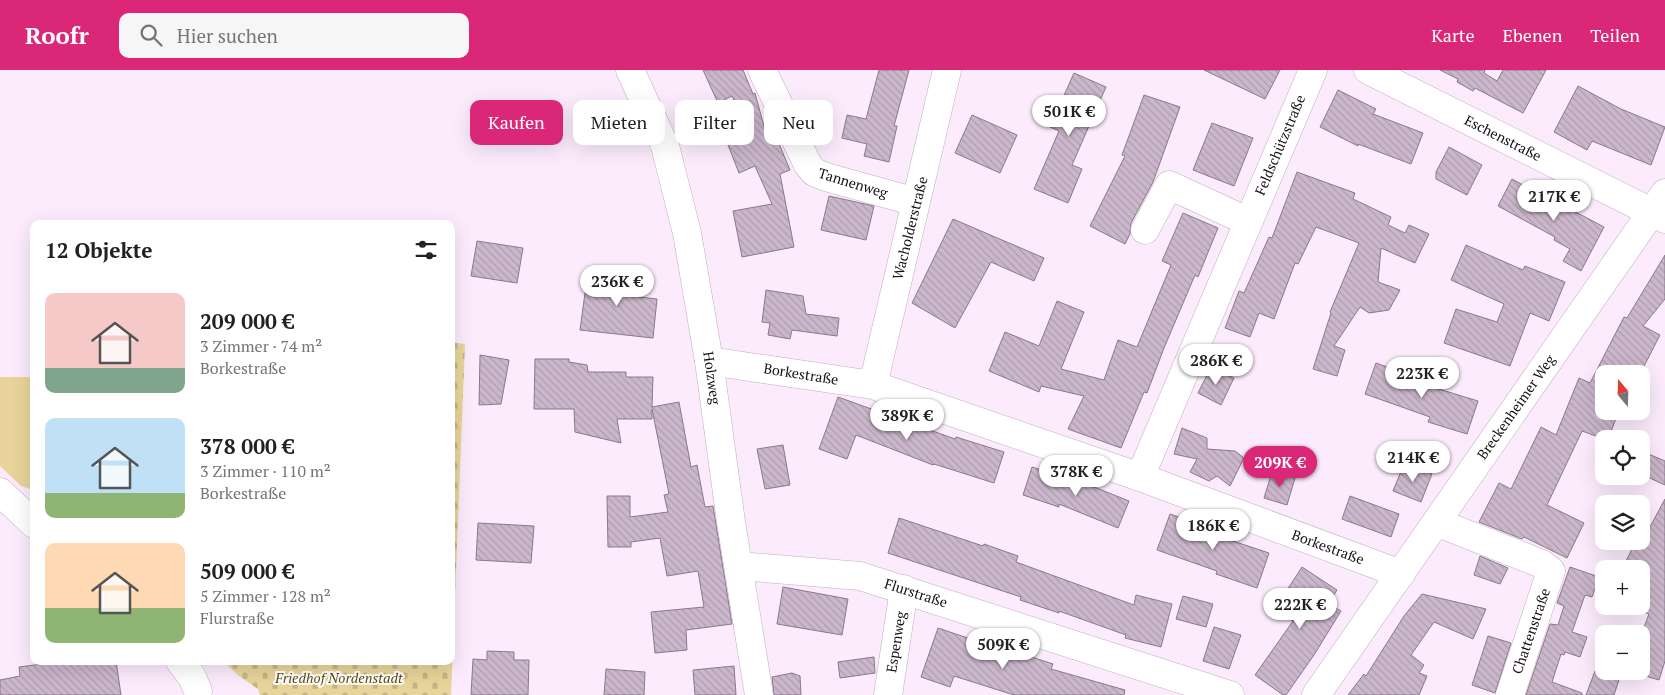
<!DOCTYPE html>
<html lang="de">
<head>
<meta charset="utf-8">
<style>
  :root { --surface:#fff; --page:#f6f6f6; --text:#202124; --muted:#757577; --accent:#db2777 }
  body { margin:0; font-family:"PT Serif",serif; background:var(--page); color:var(--text); height:100vh; display:flex; flex-direction:column; font-size:19px; white-space:nowrap }
  * { box-sizing:border-box; margin:0 }
  p { font-size:16px; color:var(--muted) }
  .icon { flex:none; width:28px; height:28px; fill:none; stroke:currentColor; stroke-width:2; stroke-linecap:round; stroke-linejoin:round }
  .map { position:relative; flex:1; overflow:hidden }
  .drawer { position:absolute; left:30px; top:150px; width:425px; height:445px; display:flex; flex-direction:column; background:var(--surface); border-radius:10px; box-shadow:0 5px 20px #0002 }
  .drawer>* { flex:none }
  .banner { position:absolute; left:470px; top:30px; width:475px; height:45px; display:flex; gap:10px }
  .needle { width:32px; rotate:341deg }
  .controls { position:absolute; left:1595px; top:295px; display:grid; gap:10px }
  .controls a { display:grid; place-items:center; width:55px; height:55px; border-radius:10px; background:var(--surface); box-shadow:0 5px 20px #0002; font-size:25px }
  .price { position:absolute; translate:-50% -42px; padding:0 11px; border-radius:18px; background:#fff; color:#222; font-size:16px; line-height:32px; filter:drop-shadow(0 1px 2px #0008) }
  .price::after { content:''; position:absolute; left:50%; top:30px; width:15px; height:11px; margin-left:-8px; background:inherit; clip-path:polygon(0 0,100% 0,50% 100%) }
  .price.on { background:var(--accent); color:#fff }
  ul { padding:0; list-style:none }
  li { display:flex; align-items:center; gap:15px; height:125px; padding:0 15px }
  li span { display:grid; place-items:center; flex:none; width:140px; height:100px; border-radius:10px; color:#555 }
  li>.icon { margin-inline-start:auto }
  span .icon { width:60px; height:60px; fill:#fffc; stroke-width:1 }
  li b { font-size:21px }
  h2 { display:flex; justify-content:space-between; align-items:center; height:60px; padding:0 15px; font-size:21px }
  .tag { padding:0 18px; border-radius:10px; background:var(--surface); box-shadow:0 5px 20px #0002; font-size:18px; line-height:45px }
  .tag.on { background:var(--accent); color:#fff }
  header { display:flex; align-items:center; gap:30px; box-sizing:border-box; height:70px; padding:0 25px; background:var(--accent); color:#fff }
  header strong { font-size:24px }
  nav { display:flex; gap:28px; margin-inline-start:auto; font-size:18px }
  .search { width:350px; height:45px; background:var(--page); display:flex; align-items:center; gap:12px; box-sizing:border-box; padding:0 18px; border-radius:10px; color:var(--muted); font-size:19px }
  .map>svg:first-child { display:block }
  .green { fill:#e8d49a }
  .cemetery { fill:url(#cemetery-stones) }
  .building { fill:url(#building-back-hatch); stroke:#8a788b }
  .lines { fill:none; stroke-linecap:round; stroke-linejoin:round }
  .minor-casing { stroke:#c0acc1; stroke-width:29 }
  .major-casing { stroke:#c0acc1; stroke-width:29 }
  .minor { stroke:#fff; stroke-width:28 }
  .major { stroke:#fff; stroke-width:28 }
  .labels { text-anchor:middle; stroke-width:4; stroke-linejoin:round; paint-order:stroke }
  .street-label { font-size:14px; fill:#160f17; stroke:#fff }
  .park-label { font-size:14px; font-style:italic; fill:#5e4c0c; stroke:#fff }
</style>
</head>
<body>
<header>
<strong>Roofr</strong>
<div class="search"><svg class="icon" aria-label="search" viewBox="0 0 24 24"><circle cx="10" cy="10" r="6"/><path d="M15 15l6 6"/></svg>Hier suchen</div>
<nav><a>Karte</a><a>Ebenen</a><a>Teilen</a></nav>
</header>
<div class="map">
<svg width="1665" height="625" viewBox="0 0 1665 625">
  <defs>
    <pattern id="cemetery-stones" width="16" height="16" patternUnits="userSpaceOnUse" patternTransform="scale(1.25)"><rect width="16" height="16" fill="#e8d49a"/><path d="M2 7V4a2 2 0 0 1 4 0v3zM10 15v-3a2 2 0 0 1 4 0v3z" fill="#c6b584"/></pattern>
    <pattern id="building-back-hatch" width="6" height="6" patternUnits="userSpaceOnUse" patternTransform="scale(1.25)"><rect width="6" height="6" fill="#cbb7cc"/><path d="M-1 5l2 2M0 0l6 6M5-1l2 2" fill="none" stroke="#ae9cae"/></pattern>
  </defs>
  <rect width="100%" height="100%" fill="#fbebfd"/>
  <path class="green" d="M 0,307 L 34,307 L 34,420 L 21,416 L 0,396 Z"/>
  <path class="cemetery" d="M 451,272 L 465,274 L 451,625 L 260,625 L 258,619 L 239,606 L 223,591 L 451,591 Z"/>
  <path class="building" d="M 703,0 L 743,0 L 753,24 L 755,23 L 765,60 L 772,57 L 790,100 L 780,104 L 794,177 L 742,187 L 733,141 L 772,134 L 755,96 L 739,103 L 728,75 L 751,66 L 732,26 L 718,33 Z
    M 879,0 L 909,0 L 894,56 L 897,56 L 889,92 L 864,86 L 867,74 L 842,68 L 847,45 L 866,49 Z
    M 1204,0 L 1280,0 L 1265,29 Z
    M 1440,0 L 1485,0 L 1484,3 L 1497,11 L 1503,0 L 1546,0 L 1523,43 L 1475,18 L 1473,21 L 1457,12 L 1458,9 Z
    M 1074,3 L 1106,17 L 1072,95 L 1082,99 L 1068,133 L 1034,119 L 1059,61 L 1050,57 Z
    M 1578,16 L 1621,39 L 1665,57 L 1651,95 L 1592,71 L 1587,80 L 1554,62 Z
    M 1338,20 L 1376,39 L 1373,44 L 1423,63 L 1411,94 L 1358,74 L 1358,76 L 1320,57 Z
    M 1144,25 L 1180,37 L 1153,112 L 1131,153 L 1130,164 L 1125,174 L 1090,156 L 1125,86 L 1122,85 Z
    M 972,45 L 1017,65 L 1000,103 L 955,83 Z
    M 1212,53 L 1253,68 L 1234,116 L 1193,100 Z
    M 1449,77 L 1482,95 L 1467,125 L 1436,109 L 1436,102 Z
    M 1297,102 L 1355,123 L 1353,129 L 1391,147 L 1388,155 L 1405,163 L 1409,155 L 1429,164 L 1415,193 L 1381,178 L 1378,212 L 1400,220 L 1389,240 L 1369,243 L 1360,237 L 1334,276 L 1345,280 L 1337,306 L 1313,299 L 1331,243 L 1330,242 L 1359,173 L 1316,157 L 1298,194 L 1295,193 L 1274,249 L 1259,243 L 1250,267 L 1225,258 L 1239,221 L 1244,223 L 1269,167 L 1272,168 Z
    M 1512,109 L 1570,141 L 1570,139 L 1604,157 L 1581,201 L 1563,191 L 1570,179 L 1554,170 L 1555,167 L 1498,136 Z
    M 829,126 L 874,136 L 866,170 L 821,160 Z
    M 1183,143 L 1218,158 L 1198,207 L 1195,205 L 1164,278 L 1147,323 L 1144,322 L 1121,378 L 1068,359 L 1084,326 L 1041,316 L 1039,322 L 989,301 L 1005,262 L 1039,276 L 1057,231 L 1084,242 L 1061,299 L 1104,310 L 1118,270 L 1137,277 L 1171,195 L 1162,191 Z
    M 953,149 L 1044,188 L 1034,211 L 991,192 L 955,258 L 912,233 Z
    M 477,171 L 523,178 L 517,213 L 471,206 Z
    M 1466,175 L 1523,200 L 1525,196 L 1565,212 L 1549,251 L 1530,243 L 1510,296 L 1444,273 L 1456,239 L 1497,252 L 1504,234 L 1451,210 Z
    M 1665,185 L 1665,229 L 1643,256 L 1660,265 L 1640,304 L 1604,304 L 1604,341 L 1619,341 L 1608,369 L 1604,369 L 1582,361 L 1547,435 L 1584,453 L 1567,488 L 1524,467 L 1522,469 L 1479,452 L 1499,413 L 1511,419 L 1541,357 L 1556,365 L 1579,308 L 1590,313 L 1624,247 L 1627,248 Z
    M 588,201 L 634,207 L 631,226 L 657,229 L 653,268 L 580,260 Z
    M 766,220 L 803,226 L 806,244 L 839,248 L 837,266 L 792,260 L 790,269 L 768,265 L 770,253 L 762,252 Z
    M 480,285 L 509,290 L 501,334 L 479,335 Z
    M 535,289 L 569,289 L 569,292 L 587,295 L 588,302 L 626,302 L 626,307 L 653,307 L 652,337 L 679,332 L 691,397 L 697,395 L 705,437 L 713,436 L 732,554 L 686,560 L 687,580 L 655,583 L 651,542 L 704,537 L 698,501 L 667,506 L 660,468 L 631,472 L 631,477 L 608,477 L 607,426 L 630,426 L 630,447 L 668,442 L 664,425 L 669,424 L 652,339 L 652,349 L 617,349 L 621,373 L 575,362 L 574,339 L 534,339 Z
    M 1376,293 L 1421,309 L 1419,313 L 1478,331 L 1467,364 L 1428,352 L 1430,347 L 1365,324 Z
    M 1211,297 L 1234,308 L 1221,335 L 1198,323 Z
    M 838,327 L 955,369 L 956,367 L 1004,382 L 994,413 L 934,394 L 933,395 L 856,365 L 847,389 L 819,379 Z
    M 1182,358 L 1207,368 L 1207,379 L 1235,381 L 1244,388 L 1230,416 L 1217,406 L 1209,411 L 1190,402 L 1197,389 L 1174,384 Z
    M 783,375 L 790,415 L 765,419 L 757,379 Z
    M 1646,383 L 1665,391 L 1665,415 L 1641,404 L 1641,392 Z
    M 1404,394 L 1432,404 L 1421,432 L 1393,421 Z
    M 1032,397 L 1089,415 L 1129,431 L 1118,458 L 1059,434 L 1059,437 L 1023,425 Z
    M 1272,402 L 1295,408 L 1287,435 L 1264,428 Z
    M 1350,426 L 1399,444 L 1391,467 L 1342,449 Z
    M 1665,429 L 1665,591 L 1659,610 L 1635,603 L 1641,601 L 1641,583 L 1648,562 L 1643,560 L 1649,544 L 1641,541 L 1641,499 L 1622,499 L 1636,471 L 1641,471 L 1641,467 L 1644,468 Z
    M 1170,444 L 1210,458 L 1209,463 L 1269,483 L 1257,518 L 1216,504 L 1217,501 L 1157,480 Z
    M 899,448 L 983,476 L 984,474 L 1018,486 L 1016,492 L 1134,535 L 1136,525 L 1172,534 L 1161,577 L 1125,568 L 1126,565 L 1059,541 L 1059,543 L 1020,530 L 1021,527 L 888,483 Z
    M 478,453 L 534,456 L 531,493 L 476,490 Z
    M 1480,486 L 1508,498 L 1500,514 L 1474,505 Z
    M 1302,497 L 1337,520 L 1328,534 L 1341,541 L 1314,585 L 1286,625 L 1283,625 L 1255,605 L 1293,551 L 1274,540 Z
    M 1570,497 L 1599,507 L 1592,527 L 1585,525 L 1572,562 L 1587,567 L 1580,587 L 1565,582 L 1564,585 L 1561,584 L 1552,612 L 1582,623 L 1582,625 L 1526,625 L 1550,554 L 1558,555 L 1564,536 L 1557,533 Z
    M 783,517 L 848,529 L 842,565 L 777,554 Z
    M 1422,524 L 1486,539 L 1473,569 L 1434,552 L 1411,585 L 1424,595 L 1419,603 L 1427,606 L 1419,625 L 1348,625 L 1364,604 L 1366,606 L 1404,546 Z
    M 1183,526 L 1213,534 L 1206,557 L 1176,549 Z
    M 1214,557 L 1241,565 L 1229,599 L 1203,591 Z
    M 938,558 L 1018,585 L 1019,583 L 1053,594 L 1051,599 L 1125,620 L 1124,625 L 1014,625 L 954,606 L 950,617 L 921,607 Z
    M 1488,566 L 1511,573 L 1495,623 L 1472,615 Z
    M 487,581 L 514,582 L 514,590 L 529,590 L 528,625 L 471,625 L 473,589 L 487,590 Z
    M 874,587 L 875,603 L 840,608 L 838,592 Z
    M 66,591 L 116,591 L 121,625 L 0,625 L 0,610 L 20,606 L 19,597 Z
    M 734,596 L 736,625 L 695,625 L 693,600 Z
    M 606,599 L 645,602 L 644,625 L 604,625 Z
    M 1595,601 L 1622,601 L 1614,625 L 1586,625 Z
    M 792,603 L 800,606 L 801,625 L 774,625 L 772,607 Z"/>
  <g class="lines">
    <g class="minor-casing">
      <path id="minor" d="M 762,0 L 808,95 L 814,102 L 826,107 L 916,132
        M 1368,0 L 1665,149
        M 1145,160 L 1169,115 L 1247,151
        M 709,291 L 873,315 L 1140,407 L 1401,504
        M 873,315 L 947,0
        M 1140,407 L 1313,0
        M 0,422 L 34,454
        M 1436,452 L 1542,494 L 1551,501 L 1510,625
        M 739,496 L 860,506 L 1230,625
        M 180,591 L 192,607 L 198,621
        M 888,625 L 904,519
        M 1316,625 L 1665,123"/>
    </g>
    <g class="major-casing">
      <path id="major" d="M 630,0 L 665,76 L 687,163 L 709,291 L 731,452 L 759,625"/>
    </g>
    <use href="#minor" class="minor"/>
    <use href="#major" class="major"/>
  </g>
  <g class="labels">
    <g class="street-label">
      <text transform="translate(1503 68) rotate(27)" y="5">Eschenstraße</text>
      <text transform="translate(1280 75) rotate(-67)" y="5">Feldschützstraße</text>
      <text transform="translate(853 113) rotate(17)" y="5">Tannenweg</text>
      <text transform="translate(910 158) rotate(-76)" y="5">Wacholderstraße</text>
      <text transform="translate(801 304) rotate(9)" y="5">Borkestraße</text>
      <text transform="translate(712 308) rotate(82)" y="5">Holzweg</text>
      <text transform="translate(1516 337) rotate(-55)" y="5">Breckenheimer Weg</text>
      <text transform="translate(1328 477) rotate(20)" y="5">Borkestraße</text>
      <text transform="translate(916 523) rotate(18)" y="5">Flurstraße</text>
      <text transform="translate(1531 561) rotate(-71)" y="5">Chattenstraße</text>
      <text transform="translate(896 572) rotate(-81)" y="5">Espenweg</text>
    </g>
    <g class="park-label">
      <text x="339" y="613">Friedhof Nordenstadt</text>
    </g>
  </g>
</svg>
<div class="controls">
<a><svg class="needle" viewBox="-14 -14 28 28"><path d="M0-13l5 13h-10z" fill="#e53935"/><path d="M0 13l5-13h-10z" fill="#757577"/></svg></a>
<a><svg class="icon" aria-label="locate" viewBox="0 0 24 24"><circle cx="12" cy="12" r="6"/><path d="M12 2v4M12 18v4M2 12h4M18 12h4"/></svg></a>
<a><svg class="icon" aria-label="layers" viewBox="0 0 24 24"><path d="M12 4l9 5-9 5-9-5zM3 14l9 5 9-5"/></svg></a>
<a>+</a>
<a>−</a>
</div>
<b class="price" style="left:1069px;top:67px">501K €</b>
<b class="price" style="left:1554px;top:152px">217K €</b>
<b class="price" style="left:617px;top:237px">236K €</b>
<b class="price" style="left:1216px;top:316px">286K €</b>
<b class="price" style="left:1422px;top:329px">223K €</b>
<b class="price" style="left:907px;top:371px">389K €</b>
<b class="price" style="left:1413px;top:413px">214K €</b>
<b class="price on" style="left:1280px;top:418px">209K €</b>
<b class="price" style="left:1076px;top:427px">378K €</b>
<b class="price" style="left:1213px;top:481px">186K €</b>
<b class="price" style="left:1300px;top:560px">222K €</b>
<b class="price" style="left:1003px;top:600px">509K €</b>
<div class="banner">
<a class="tag on">Kaufen</a>
<a class="tag">Mieten</a>
<a class="tag">Filter</a>
<a class="tag">Neu</a>
</div>
<section class="drawer">
<h2>12 Objekte<svg class="icon" aria-label="filters" viewBox="0 0 24 24"><path d="M4 7h16M4 17h16"/><circle cx="9" cy="7" r="2"/><circle cx="15" cy="17" r="2"/></svg></h2>
<ul>
<li><span style="background:linear-gradient(#f6c9c9 75%,#7fa58c 0)"><svg class="icon" aria-label="home" viewBox="0 0 24 24"><path d="M3 11l9-7 9 7M6 9v11h12V9"/></svg></span><div><b>209 000 €</b><p>3 Zimmer · 74 m²</p><p>Borkestraße</p></div></li>
<li><span style="background:linear-gradient(#bfe0f5 75%,#8fb573 0)"><svg class="icon" aria-label="home" viewBox="0 0 24 24"><path d="M3 11l9-7 9 7M6 9v11h12V9"/></svg></span><div><b>378 000 €</b><p>3 Zimmer · 110 m²</p><p>Borkestraße</p></div></li>
<li><span style="background:linear-gradient(#ffd9b3 65%,#8fb573 0)"><svg class="icon" aria-label="home" viewBox="0 0 24 24"><path d="M3 11l9-7 9 7M6 9v11h12V9"/></svg></span><div><b>509 000 €</b><p>5 Zimmer · 128 m²</p><p>Flurstraße</p></div></li>
</ul>
</section>
</div>
</body>
</html>
